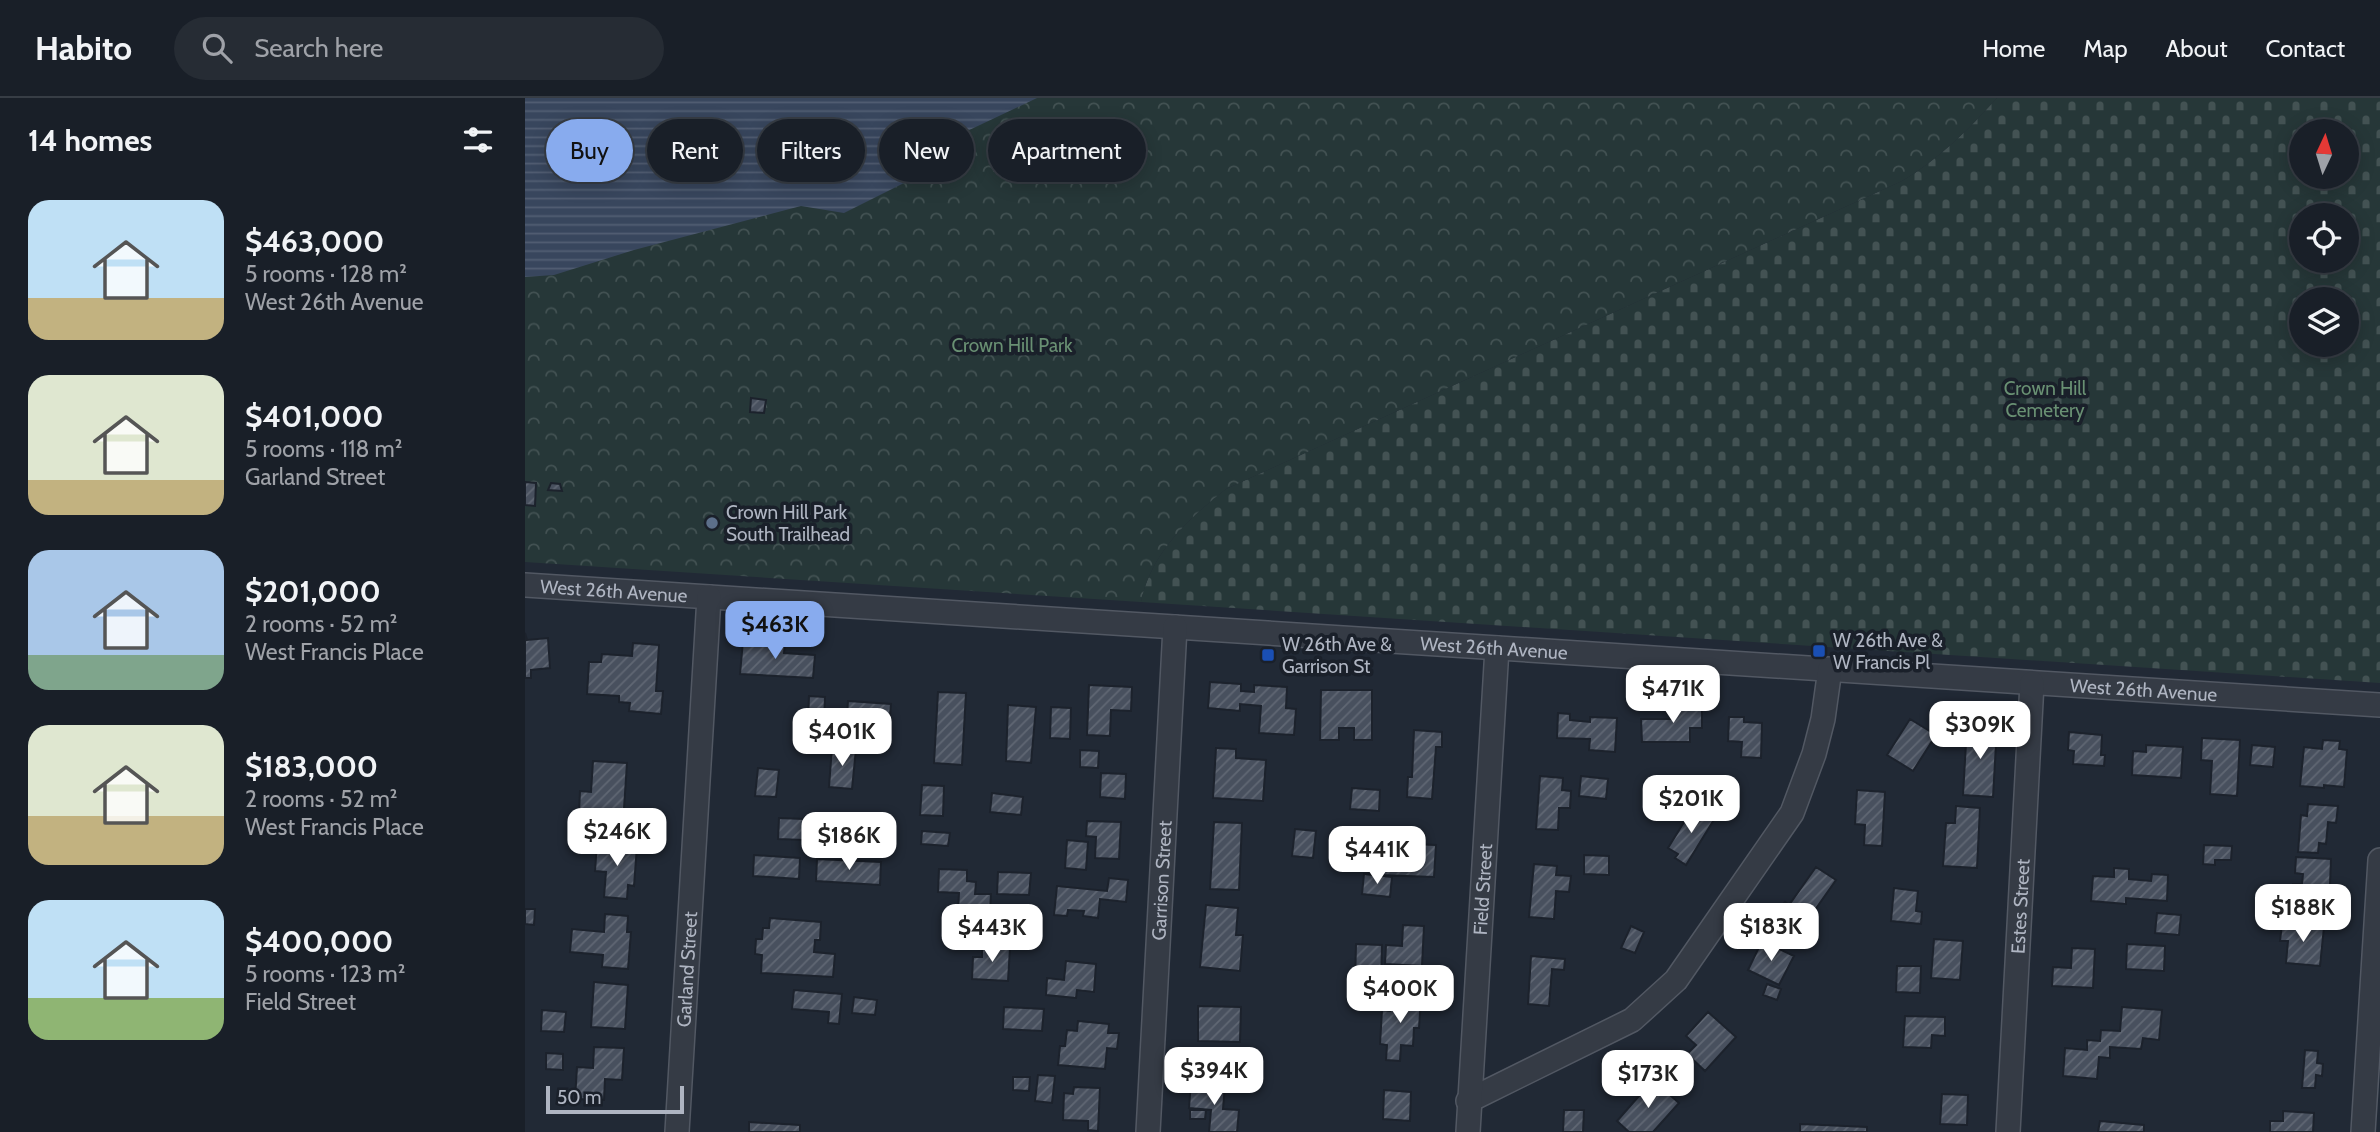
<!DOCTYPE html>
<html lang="en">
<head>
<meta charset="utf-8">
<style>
  :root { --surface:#191f28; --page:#262c34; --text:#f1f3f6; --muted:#9fa2a8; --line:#373d45; --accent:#88abee }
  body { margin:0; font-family:Cabin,sans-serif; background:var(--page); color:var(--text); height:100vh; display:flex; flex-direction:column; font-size:26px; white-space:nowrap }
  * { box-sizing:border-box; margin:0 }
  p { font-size:23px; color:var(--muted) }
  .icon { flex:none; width:38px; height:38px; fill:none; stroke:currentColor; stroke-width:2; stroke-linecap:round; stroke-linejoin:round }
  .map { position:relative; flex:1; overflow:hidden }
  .side { display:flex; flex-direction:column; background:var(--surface); width:525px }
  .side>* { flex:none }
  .hud { position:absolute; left:21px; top:21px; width:665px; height:63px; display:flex; gap:14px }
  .needle { width:46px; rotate:4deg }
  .controls { position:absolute; left:1764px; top:21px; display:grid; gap:14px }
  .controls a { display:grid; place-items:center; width:70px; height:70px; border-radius:50%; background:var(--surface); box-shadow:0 4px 18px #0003,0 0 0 2px var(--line); font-size:35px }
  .scale { position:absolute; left:21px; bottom:18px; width:138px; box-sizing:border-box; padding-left:7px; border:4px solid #afb5c2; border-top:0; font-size:19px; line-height:24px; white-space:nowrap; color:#afb5c2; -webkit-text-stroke:5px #1a202a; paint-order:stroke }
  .price { position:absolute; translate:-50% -60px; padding:0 16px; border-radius:14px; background:#fff; color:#222; font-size:23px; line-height:46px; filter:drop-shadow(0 2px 4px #0008) }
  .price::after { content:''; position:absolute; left:50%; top:42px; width:21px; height:16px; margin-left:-10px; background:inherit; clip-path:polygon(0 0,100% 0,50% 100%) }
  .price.current { background:var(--accent); color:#111 }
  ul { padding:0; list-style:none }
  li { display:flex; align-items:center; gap:21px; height:175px; padding:0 28px }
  li span { display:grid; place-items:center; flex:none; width:196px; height:140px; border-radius:21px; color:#555 }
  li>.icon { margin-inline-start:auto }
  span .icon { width:84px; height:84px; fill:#fffc; stroke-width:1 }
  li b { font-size:30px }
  h2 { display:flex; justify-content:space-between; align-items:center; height:84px; padding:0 28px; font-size:30px }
  .tag { padding:0 24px; border-radius:32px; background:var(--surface); box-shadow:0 4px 18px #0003,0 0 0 2px var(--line); font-size:24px; line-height:63px }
  .tag.current { background:var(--accent); color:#111 }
  header { display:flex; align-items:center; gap:42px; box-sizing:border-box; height:98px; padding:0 35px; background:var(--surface); border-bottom:2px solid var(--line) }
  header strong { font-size:33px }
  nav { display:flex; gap:38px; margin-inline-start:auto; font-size:24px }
  .search { width:490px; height:63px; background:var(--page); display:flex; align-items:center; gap:18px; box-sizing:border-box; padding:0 24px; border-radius:38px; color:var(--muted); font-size:26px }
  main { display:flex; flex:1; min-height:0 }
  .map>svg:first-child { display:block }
  .cemetery { fill:url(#cemetery-stones); fill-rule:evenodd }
  .park { fill:url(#park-crowns) }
  .water { fill:url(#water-rules) }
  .building { fill:url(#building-hatch); stroke:#1c222c; stroke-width:2 }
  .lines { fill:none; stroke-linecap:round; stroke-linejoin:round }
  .minor-casing { stroke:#525863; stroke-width:26 }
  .minor { stroke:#353b45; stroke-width:23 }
  .service-dot { fill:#5c6f8a; stroke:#1a202a; stroke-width:2.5 }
  .transit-dot { fill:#1a4fb4; stroke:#1a202a; stroke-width:2.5 }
  .labels { text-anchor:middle; stroke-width:7; stroke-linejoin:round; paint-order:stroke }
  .park-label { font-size:19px; fill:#699073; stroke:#1a202a }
  .poi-label { font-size:19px; fill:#afb5c2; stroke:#1a202a; text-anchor:start }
  .street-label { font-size:19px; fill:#afb5c2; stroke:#1a202a }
</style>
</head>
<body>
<header>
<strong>Habito</strong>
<div class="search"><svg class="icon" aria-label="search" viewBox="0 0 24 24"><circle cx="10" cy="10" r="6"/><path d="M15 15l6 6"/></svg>Search here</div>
<nav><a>Home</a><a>Map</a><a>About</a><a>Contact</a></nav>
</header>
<main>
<section class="side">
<h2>14 homes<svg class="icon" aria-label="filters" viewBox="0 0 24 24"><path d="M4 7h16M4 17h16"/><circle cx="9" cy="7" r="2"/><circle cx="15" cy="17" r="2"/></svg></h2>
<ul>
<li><span style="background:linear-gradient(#bfe0f5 70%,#c2b280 0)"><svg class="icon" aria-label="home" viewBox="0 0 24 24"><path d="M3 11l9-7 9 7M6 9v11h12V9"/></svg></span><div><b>$463,000</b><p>5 rooms · 128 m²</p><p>West 26th Avenue</p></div></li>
<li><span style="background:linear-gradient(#dfe7d0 75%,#c2b280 0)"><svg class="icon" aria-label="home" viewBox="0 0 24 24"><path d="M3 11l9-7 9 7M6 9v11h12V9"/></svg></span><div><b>$401,000</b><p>5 rooms · 118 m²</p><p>Garland Street</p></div></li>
<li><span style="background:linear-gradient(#a9c7e8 75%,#7fa58c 0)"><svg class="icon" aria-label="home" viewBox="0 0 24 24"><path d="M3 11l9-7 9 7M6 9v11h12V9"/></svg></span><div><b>$201,000</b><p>2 rooms · 52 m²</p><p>West Francis Place</p></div></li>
<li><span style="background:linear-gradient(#dfe7d0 65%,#c2b280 0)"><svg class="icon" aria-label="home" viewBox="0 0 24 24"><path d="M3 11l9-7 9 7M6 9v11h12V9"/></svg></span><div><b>$183,000</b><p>2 rooms · 52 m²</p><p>West Francis Place</p></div></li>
<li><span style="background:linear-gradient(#bfe0f5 70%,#8fb573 0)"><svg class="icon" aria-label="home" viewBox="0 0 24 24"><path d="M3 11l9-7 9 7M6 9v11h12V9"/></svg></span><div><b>$400,000</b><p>5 rooms · 123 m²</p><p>Field Street</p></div></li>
</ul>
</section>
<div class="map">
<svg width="1855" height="1034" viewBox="0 0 1855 1034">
  <defs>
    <pattern id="cemetery-stones" width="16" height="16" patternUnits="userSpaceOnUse" patternTransform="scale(1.75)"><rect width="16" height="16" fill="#263738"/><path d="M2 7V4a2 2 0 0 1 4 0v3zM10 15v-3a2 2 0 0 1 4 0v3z" fill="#435253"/></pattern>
    <pattern id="park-crowns" width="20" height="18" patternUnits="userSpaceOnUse" patternTransform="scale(1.75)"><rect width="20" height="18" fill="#263738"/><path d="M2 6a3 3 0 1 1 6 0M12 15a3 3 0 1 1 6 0" fill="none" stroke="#435253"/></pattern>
    <pattern id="water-rules" width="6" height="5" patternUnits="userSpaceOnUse" patternTransform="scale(1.75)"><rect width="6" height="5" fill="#38465d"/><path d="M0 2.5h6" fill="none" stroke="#525e73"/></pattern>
    <pattern id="building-hatch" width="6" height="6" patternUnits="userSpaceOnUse" patternTransform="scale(1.75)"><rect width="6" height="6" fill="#48505e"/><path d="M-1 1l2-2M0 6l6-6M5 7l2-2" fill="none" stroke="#606773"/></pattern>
  </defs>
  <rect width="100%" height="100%" fill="#212935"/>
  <path class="cemetery" d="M 1472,0 L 1855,0 L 1855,585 L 616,504 C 626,455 663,421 701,391 L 1377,83 C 1414,61 1443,32 1472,0 ZM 1776,33 L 1822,33 L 1822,79 L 1776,79 ZM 1776,117 L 1822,117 L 1822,163 L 1776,163 ZM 1776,201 L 1822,201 L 1822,247 L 1776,247 Z"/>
  <path class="park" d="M 0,0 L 1472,0 C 1443,32 1414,61 1377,83 L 701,391 C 663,421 626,455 616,504 L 0,464 Z"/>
  <path class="water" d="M 0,0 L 512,0 L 438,35 L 421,64 L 319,115 L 276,108 L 109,152 L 29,177 L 0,179 Z"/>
  <path class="building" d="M 226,300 L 241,302 L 239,315 L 225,314 Z
    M 0,384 L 11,385 L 10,408 L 0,407 Z
    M 26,385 L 35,386 L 37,393 L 23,392 Z
    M 0,535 L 2,542 L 23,540 L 25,570 L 6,572 L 6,580 L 0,580 Z
    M 218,543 L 260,546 L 259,555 L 290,557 L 288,580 L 215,576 Z
    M 108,545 L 134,547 L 131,593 L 138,593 L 136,616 L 104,613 L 105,605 L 94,604 L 94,598 L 62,596 L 64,564 L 76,564 L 77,556 L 107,558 Z
    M 685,584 L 716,586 L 716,593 L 729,594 L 729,587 L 762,589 L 761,610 L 771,611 L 769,637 L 734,635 L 736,608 L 715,606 L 715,613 L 683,610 Z
    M 564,587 L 607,589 L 606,613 L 586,612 L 585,638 L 562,637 Z
    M 796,592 L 847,592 L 847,642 L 829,642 L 829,630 L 814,630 L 814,642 L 795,642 Z
    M 413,594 L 441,595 L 437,667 L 409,665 Z
    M 284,598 L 300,599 L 299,624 L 283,623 Z
    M 323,603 L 366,606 L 363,642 L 344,640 L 345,631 L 321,629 Z
    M 1149,603 L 1165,604 L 1165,611 L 1177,611 L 1177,630 L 1165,630 L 1165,644 L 1117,644 L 1116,621 L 1149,621 Z
    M 483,607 L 511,609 L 506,665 L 481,663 Z
    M 526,609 L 546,610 L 545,641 L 525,640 Z
    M 1033,615 L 1045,616 L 1045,622 L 1065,624 L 1065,619 L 1092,620 L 1090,654 L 1064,652 L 1065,641 L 1032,640 Z
    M 1204,619 L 1219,619 L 1219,624 L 1237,625 L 1236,660 L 1216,659 L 1217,644 L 1203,643 Z
    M 1385,621 L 1411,637 L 1388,673 L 1362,657 Z
    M 1442,628 L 1472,629 L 1468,699 L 1438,697 Z
    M 889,632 L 917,634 L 917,649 L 911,649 L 907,701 L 882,699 L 883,679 L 887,679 Z
    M 1544,634 L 1577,637 L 1576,657 L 1580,657 L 1579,668 L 1548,666 L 1549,653 L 1543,652 Z
    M 1677,640 L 1715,642 L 1712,698 L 1685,696 L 1687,663 L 1676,662 Z
    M 1798,642 L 1815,643 L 1814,651 L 1822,652 L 1819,689 L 1799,687 L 1799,690 L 1775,688 L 1779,649 L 1797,651 Z
    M 1621,647 L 1658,649 L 1656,680 L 1607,677 L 1608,653 L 1621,654 Z
    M 1727,647 L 1750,649 L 1748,669 L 1725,667 Z
    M 307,649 L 331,651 L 327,691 L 304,689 Z
    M 691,650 L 711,651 L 711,660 L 741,662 L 738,703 L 688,700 Z
    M 555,652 L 574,653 L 573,670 L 555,669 Z
    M 68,663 L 102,665 L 97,741 L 74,740 L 74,735 L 62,734 L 63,715 L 54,714 L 55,693 L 66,694 Z
    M 233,670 L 254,672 L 251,699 L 230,698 Z
    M 576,675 L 601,676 L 600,701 L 575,699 Z
    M 1015,678 L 1038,680 L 1037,692 L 1046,693 L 1045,710 L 1034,710 L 1033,732 L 1011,731 Z
    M 1056,678 L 1083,681 L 1081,701 L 1054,698 Z
    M 397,687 L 419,688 L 418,718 L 395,717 Z
    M 827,690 L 855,692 L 854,713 L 825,711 Z
    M 1332,692 L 1360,694 L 1357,748 L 1339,747 L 1340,727 L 1330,726 Z
    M 467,695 L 498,699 L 496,717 L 465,714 Z
    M 1783,706 L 1813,708 L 1811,725 L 1803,724 L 1801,746 L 1794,745 L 1793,755 L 1773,754 L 1776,717 L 1782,718 Z
    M 1169,708 L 1190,720 L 1161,767 L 1150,760 L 1153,756 L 1143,750 Z
    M 1431,708 L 1455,710 L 1452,770 L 1418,768 L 1421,725 L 1430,725 Z
    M 254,720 L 280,721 L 279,742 L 253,741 Z
    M 562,723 L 596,724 L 594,761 L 570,760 L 571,739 L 561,738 Z
    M 689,724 L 717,725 L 714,792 L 685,791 Z
    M 770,731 L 791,733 L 788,760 L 767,758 Z
    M 397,733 L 425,735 L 423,748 L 396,746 Z
    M 542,742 L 563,744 L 561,772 L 540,770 Z
    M 72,745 L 112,748 L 109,788 L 103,787 L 102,801 L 79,799 L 81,774 L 70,773 Z
    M 884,746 L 911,747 L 909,779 L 853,777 L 855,753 L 884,754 Z
    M 1679,747 L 1707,748 L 1706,762 L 1690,762 L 1690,767 L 1678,766 Z
    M 229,757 L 275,760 L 274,781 L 228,778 Z
    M 1059,757 L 1084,758 L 1084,777 L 1059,776 Z
    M 1771,759 L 1806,761 L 1804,812 L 1767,810 L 1768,786 L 1777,786 L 1778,776 L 1770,775 Z
    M 292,761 L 356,764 L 355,787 L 291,783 Z
    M 1009,766 L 1032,768 L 1031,777 L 1046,778 L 1044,794 L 1031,793 L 1029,821 L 1004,819 Z
    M 1291,769 L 1311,782 L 1275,833 L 1251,816 L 1260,804 L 1264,807 Z
    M 1589,770 L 1604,771 L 1604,781 L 1626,783 L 1627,776 L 1643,777 L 1642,803 L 1601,800 L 1601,806 L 1566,803 L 1568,778 L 1589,779 Z
    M 414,771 L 442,772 L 442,783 L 451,784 L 450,796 L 466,796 L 464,830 L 432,828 L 434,795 L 413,794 Z
    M 473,774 L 506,775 L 504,797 L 472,796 Z
    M 839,776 L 867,779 L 865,799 L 837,796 Z
    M 584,780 L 603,782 L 601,804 L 575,801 L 573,820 L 558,818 L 559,813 L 543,812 L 542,818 L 529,817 L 532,788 L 582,793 Z
    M 1369,790 L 1393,793 L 1391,813 L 1397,814 L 1396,826 L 1366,823 Z
    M 681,807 L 713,810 L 711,837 L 718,837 L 715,873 L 675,869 Z
    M 0,811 L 10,811 L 9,827 L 0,826 Z
    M 1632,815 L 1656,817 L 1654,837 L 1630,835 Z
    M 80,816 L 103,818 L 102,834 L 106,834 L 103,871 L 77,869 L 78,857 L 45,854 L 47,831 L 79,834 Z
    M 245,820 L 296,824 L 295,842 L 290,842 L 289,854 L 310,856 L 308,879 L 236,875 L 237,857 L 230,856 L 231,841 L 237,841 L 238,830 L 244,830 Z
    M 1757,826 L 1799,829 L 1795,868 L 1761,865 L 1763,843 L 1755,843 Z
    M 878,827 L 899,828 L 897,868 L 860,866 L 861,847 L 877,848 Z
    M 1106,828 L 1119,834 L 1110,855 L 1096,850 Z
    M 1409,841 L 1438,843 L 1435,882 L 1406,880 Z
    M 1237,843 L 1269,858 L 1254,887 L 1223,872 Z
    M 831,846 L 857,847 L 856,886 L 830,885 Z
    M 1602,846 L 1640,848 L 1639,873 L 1601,871 Z
    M 457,848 L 485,850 L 483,883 L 447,881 L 448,859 L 457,859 Z
    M 1547,850 L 1570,851 L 1568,890 L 1527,888 L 1528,869 L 1546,870 Z
    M 1006,858 L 1040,861 L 1039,872 L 1027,871 L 1024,908 L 1003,906 Z
    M 541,863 L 571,866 L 569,894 L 552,892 L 551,900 L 521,897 L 522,880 L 539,882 Z
    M 1372,868 L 1396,868 L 1395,895 L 1371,894 Z
    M 69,884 L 103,887 L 100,931 L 66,929 Z
    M 1242,886 L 1256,891 L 1252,902 L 1238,897 Z
    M 269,892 L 317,896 L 314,926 L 303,925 L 304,914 L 267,911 Z
    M 329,899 L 352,902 L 350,917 L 327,915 Z
    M 866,899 L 896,901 L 894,930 L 889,930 L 888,948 L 876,947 L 875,963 L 861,962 L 862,947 L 855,946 L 857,912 L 865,913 Z
    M 673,908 L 716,909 L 715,944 L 673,943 Z
    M 479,909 L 519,911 L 517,933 L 478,931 Z
    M 1597,909 L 1637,912 L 1634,942 L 1618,940 L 1616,951 L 1585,949 L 1585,960 L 1574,959 L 1572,981 L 1538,978 L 1540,950 L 1562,952 L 1562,942 L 1575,943 L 1576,932 L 1595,933 Z
    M 17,912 L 41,914 L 39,934 L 16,933 Z
    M 1183,914 L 1211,939 L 1180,973 L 1162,956 L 1171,947 L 1161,938 Z
    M 1380,918 L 1420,919 L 1420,938 L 1407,937 L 1406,950 L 1378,949 Z
    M 553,923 L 584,926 L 583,935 L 594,935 L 592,951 L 582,950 L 580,971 L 533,967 L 535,948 L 540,948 L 542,932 L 552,933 Z
    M 69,949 L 99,950 L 97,982 L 80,981 L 79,1002 L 50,1001 L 52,969 L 68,970 Z
    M 1780,952 L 1793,953 L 1792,965 L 1798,966 L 1797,978 L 1791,977 L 1790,990 L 1777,990 Z
    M 1147,953 L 1167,968 L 1157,982 L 1136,967 Z
    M 21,955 L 38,956 L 38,972 L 21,971 Z
    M 513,977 L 530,978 L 527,1005 L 510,1003 Z
    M 488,979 L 505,979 L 504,993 L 488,992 Z
    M 1128,982 L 1154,1005 L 1128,1034 L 1104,1034 L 1092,1023 Z
    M 666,984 L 700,987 L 698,1011 L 714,1012 L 712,1034 L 684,1034 L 686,1012 L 664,1010 Z
    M 549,989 L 575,990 L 573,1033 L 563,1032 L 563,1023 L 538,1022 L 539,995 L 548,996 Z
    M 859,992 L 886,994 L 885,1023 L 858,1021 Z
    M 1417,996 L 1443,997 L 1442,1027 L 1415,1026 Z
    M 665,1012 L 681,1012 L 680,1021 L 665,1021 Z
    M 1039,1012 L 1059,1012 L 1058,1034 L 1038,1034 Z
    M 1758,1013 L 1789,1015 L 1788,1034 L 1745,1034 L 1745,1023 L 1758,1023 Z
    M 1575,1023 L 1619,1027 L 1619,1034 L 1573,1034 Z
    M 224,1024 L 275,1027 L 275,1034 L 224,1034 Z
    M 1275,1026 L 1342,1029 L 1342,1034 L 1275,1034 Z"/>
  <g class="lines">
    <g class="minor-casing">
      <g id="minor">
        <path id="s1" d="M 0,487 L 1855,607"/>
        <path d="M 943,1003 L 1107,922 L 1151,882 L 1267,715 L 1289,656 L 1298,621 L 1305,571"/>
        <path id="s2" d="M 152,1034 L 184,499"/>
        <path id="s3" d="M 623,1034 L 650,529"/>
        <path id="s4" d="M 943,1034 L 972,550"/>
        <path id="s5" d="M 1483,1034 L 1507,585"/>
        <path d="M 1838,1034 L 1855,762"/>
      </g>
    </g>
    <use href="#minor" class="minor"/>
  </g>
  <circle class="service-dot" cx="187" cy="425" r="7"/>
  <g class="transit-dot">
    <rect x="1287" y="546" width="14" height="14" rx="3.5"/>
    <rect x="736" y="550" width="14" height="14" rx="3.5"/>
  </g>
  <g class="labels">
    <g class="park-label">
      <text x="487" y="254">Crown Hill Park</text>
      <text x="1520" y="297">Crown Hill<tspan x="1520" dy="22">Cemetery</tspan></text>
    </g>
    <g class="poi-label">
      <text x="201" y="421">Crown Hill Park<tspan x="201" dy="22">South Trailhead</tspan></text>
      <text x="1308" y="549">W 26th Ave &amp;<tspan x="1308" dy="22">W Francis Pl</tspan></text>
      <text x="757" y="553">W 26th Ave &amp;<tspan x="757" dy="22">Garrison St</tspan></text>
    </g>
    <g class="street-label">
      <text dy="7" stroke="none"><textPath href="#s1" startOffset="89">West 26th Avenue</textPath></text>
      <text dy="7" stroke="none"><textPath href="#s1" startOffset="971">West 26th Avenue</textPath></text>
      <text dy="7" stroke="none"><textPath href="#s1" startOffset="1622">West 26th Avenue</textPath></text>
      <text dy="7" stroke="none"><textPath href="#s3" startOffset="252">Garrison Street</textPath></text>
      <text dy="7" stroke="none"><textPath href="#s4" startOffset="243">Field Street</textPath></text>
      <text dy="7" stroke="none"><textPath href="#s5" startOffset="226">Estes Street</textPath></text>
      <text dy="7" stroke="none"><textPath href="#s2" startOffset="163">Garland Street</textPath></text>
    </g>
  </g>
</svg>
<div class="controls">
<a><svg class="needle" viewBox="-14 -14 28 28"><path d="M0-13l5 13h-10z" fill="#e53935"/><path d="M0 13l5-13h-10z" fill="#9fa2a8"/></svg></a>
<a><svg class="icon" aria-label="locate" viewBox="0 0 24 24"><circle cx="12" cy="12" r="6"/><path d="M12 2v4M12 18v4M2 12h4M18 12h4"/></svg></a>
<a><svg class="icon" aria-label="layers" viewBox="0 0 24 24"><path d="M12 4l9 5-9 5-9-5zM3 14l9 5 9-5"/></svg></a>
</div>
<div class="scale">50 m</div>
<b class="price current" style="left:250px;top:563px">$463K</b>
<b class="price" style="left:1148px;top:627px">$471K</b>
<b class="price" style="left:1455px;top:663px">$309K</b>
<b class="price" style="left:317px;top:670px">$401K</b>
<b class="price" style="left:1166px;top:737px">$201K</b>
<b class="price" style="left:92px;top:770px">$246K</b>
<b class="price" style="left:324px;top:774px">$186K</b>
<b class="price" style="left:852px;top:788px">$441K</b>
<b class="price" style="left:1778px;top:846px">$188K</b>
<b class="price" style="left:1246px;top:865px">$183K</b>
<b class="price" style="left:467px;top:866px">$443K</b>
<b class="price" style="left:875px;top:927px">$400K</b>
<b class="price" style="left:689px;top:1009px">$394K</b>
<b class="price" style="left:1123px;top:1012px">$173K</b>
<div class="hud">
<a class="tag current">Buy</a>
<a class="tag">Rent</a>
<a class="tag">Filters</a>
<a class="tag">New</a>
<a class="tag">Apartment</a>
</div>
</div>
</main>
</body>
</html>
